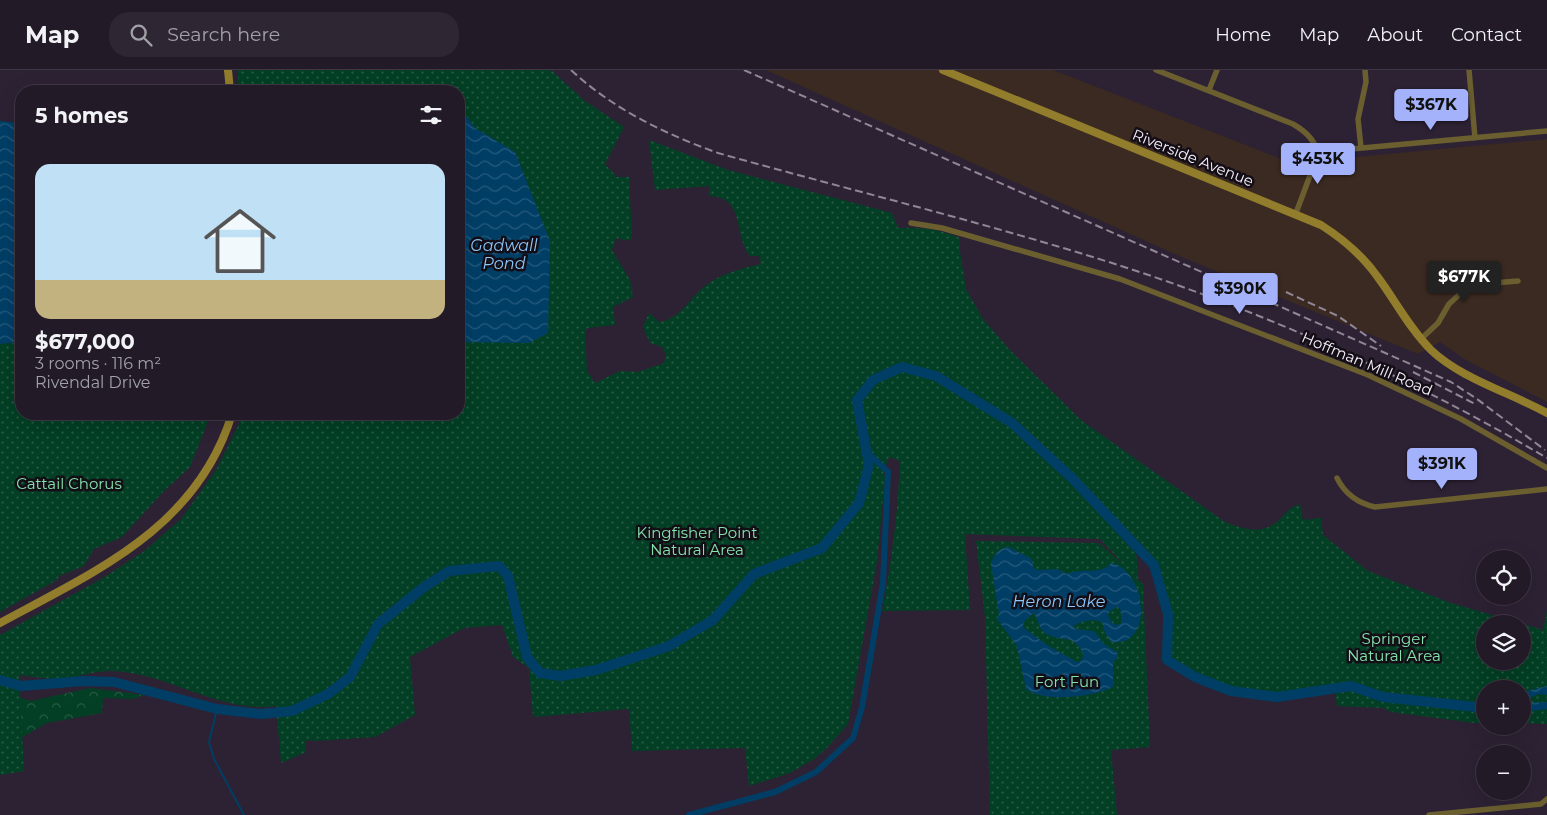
<!DOCTYPE html>
<html lang="en">
<head>
<meta charset="utf-8">
<style>
  :root { --surface:#221a27; --page:#2e2733; --text:#f1f3f6; --muted:#a2a1a7; --line:#3f3844; --accent:#a4b2fc }
  body { margin:0; font-family:Montserrat,sans-serif; background:var(--page); color:var(--text); height:100vh; display:flex; flex-direction:column; font-size:19px; white-space:nowrap }
  * { box-sizing:border-box; margin:0 }
  p { font-size:16px; color:var(--muted) }
  .icon { flex:none; width:28px; height:28px; fill:none; stroke:currentColor; stroke-width:2; stroke-linecap:round; stroke-linejoin:round }
  .map { position:relative; flex:1; overflow:hidden }
  .side { position:absolute; left:15px; top:15px; width:450px; height:335px; display:flex; flex-direction:column; background:var(--surface); border-radius:20px; box-shadow:0 5px 20px #0002,0 0 0 1px var(--line) }
  .side>* { flex:none }
  .controls { position:absolute; left:1476px; top:480px; display:grid; gap:10px }
  .controls a { display:grid; place-items:center; width:55px; height:55px; border-radius:50%; background:var(--surface); box-shadow:0 5px 20px #0002,0 0 0 1px var(--line); font-size:25px }
  .price { position:absolute; translate:-50% -42px; padding:0 11px; border-radius:5px; background:var(--accent); color:#111; font-size:16px; line-height:32px; filter:drop-shadow(0 1px 2px #0008) }
  .price::after { content:''; position:absolute; left:50%; top:30px; width:15px; height:11px; margin-left:-8px; background:inherit; clip-path:polygon(0 0,100% 0,50% 100%) }
  .price.current { background:#222; color:#fff }
  ul { padding:0; list-style:none }
  li { display:grid; align-content:center; gap:10px; height:265px; padding:0 20px }
  li span { display:grid; place-items:center; height:155px; border-radius:15px; color:#555 }
  li>.icon { margin-inline-start:auto }
  span .icon { width:90px; height:90px; fill:#fffc; stroke-width:1 }
  li b { font-size:21px }
  h2 { display:flex; justify-content:space-between; align-items:center; height:60px; padding:0 20px; font-size:21px }
  header { display:flex; align-items:center; gap:30px; box-sizing:border-box; height:70px; padding:0 25px; background:var(--surface); border-bottom:1px solid var(--line) }
  header strong { font-size:24px }
  nav { display:flex; gap:28px; margin-inline-start:auto; font-size:18px }
  .search { width:350px; height:45px; background:var(--page); display:flex; align-items:center; gap:12px; box-sizing:border-box; padding:0 18px; border-radius:20px; color:var(--muted); font-size:19px }
  .map>svg:first-child { display:block }
  .commercial { fill:#3b2a21 }
  .forest { fill:url(#forest-crowns) }
  .park { fill:url(#park-dots) }
  .water { fill:url(#water-waves); fill-rule:evenodd }
  .lines { fill:none; stroke-linecap:round; stroke-linejoin:round }
  .stream { stroke:#003e66; stroke-width:2 }
  .canal { stroke:#003e66; stroke-width:6 }
  .river { stroke:#003e66; stroke-width:10 }
  .minor { stroke:#6b5f30; stroke-width:5.5 }
  .secondary { stroke:#927d2d; stroke-width:8 }
  .rail { stroke:#908695; stroke-width:2; stroke-dasharray:8 4; stroke-linecap:butt }
  .labels { text-anchor:middle; stroke-width:5; stroke-linejoin:round; paint-order:stroke }
  .street-label { font-size:15px; fill:#f7effb; stroke:#130e16 }
  .park-label { font-size:15px; fill:#84e3ac; stroke:#130e16 }
  .water-label { font-size:16px; font-style:italic; fill:#8cc8fb; stroke:#130e16 }
</style>
</head>
<body>
<header>
<strong>Map</strong>
<div class="search"><svg class="icon" aria-label="search" viewBox="0 0 24 24"><circle cx="10" cy="10" r="6"/><path d="M15 15l6 6"/></svg>Search here</div>
<nav><a>Home</a><a>Map</a><a>About</a><a>Contact</a></nav>
</header>
<div class="map">
<svg width="1547" height="745" viewBox="0 0 1547 745">
  <defs>
    <pattern id="forest-crowns" width="20" height="18" patternUnits="userSpaceOnUse" patternTransform="scale(1.25)"><rect width="20" height="18" fill="#023f24"/><path d="M2 6a3 3 0 1 1 6 0M12 15a3 3 0 1 1 6 0" fill="none" stroke="#285b45"/></pattern>
    <pattern id="park-dots" width="8" height="8" patternUnits="userSpaceOnUse" patternTransform="scale(1.25)"><rect width="8" height="8" fill="#023f24"/><path d="M2 2h.1M6 6h.1" fill="none" stroke="#285b45" stroke-width="1.8" stroke-linecap="round"/></pattern>
    <pattern id="water-waves" width="16" height="10" patternUnits="userSpaceOnUse" patternTransform="scale(1.25)"><rect width="16" height="10" fill="#003e66"/><path d="M0 5q4-4 8 0t8 0" fill="none" stroke="#265a7d"/></pattern>
  </defs>
  <rect width="100%" height="100%" fill="#2d2234"/>
  <path class="commercial" d="M 766,0 L 1053,0 L 1292,93 L 1547,69 L 1547,332 L 1466,290 L 1440,272 L 1418,284 L 1177,185 Z"/>
  <path class="forest" d="M 90,618 L 145,625 L 133,629 L 103,628 L 102,643 L 47,653 L 0,680 L 0,621 L 31,631 Z"/>
  <path class="park" d="M 238,0 L 551,0 L 585,31 L 624,57 L 605,94 L 617,107 L 629,107 L 632,169 L 624,170 L 616,168 L 612,180 L 630,210 L 633,227 L 613,237 L 615,255 L 588,258 L 585,261 L 587,301 L 595,313 L 620,301 L 638,302 L 664,293 L 666,285 L 662,277 L 650,273 L 643,257 L 649,243 L 659,252 C 680,249 689,229 704,217 C 720,203 741,199 761,194 L 759,186 L 750,186 C 733,165 746,127 709,126 L 709,116 L 655,120 L 649,70 L 728,100 L 892,143 L 898,158 C 921,157 939,159 960,168 L 960,182 L 966,219 L 983,249 L 1009,279 L 1082,351 L 1225,452 C 1244,459 1261,466 1279,450 C 1288,442 1288,438 1300,434 L 1303,450 L 1321,448 L 1323,465 L 1368,501 L 1451,533 L 1522,554 L 1485,554 L 1485,591 L 1522,591 L 1523,554 L 1543,560 L 1547,540 L 1547,654 L 1523,653 L 1522,619 L 1485,619 L 1485,653 L 1474,653 L 1391,642 L 1383,638 L 1337,636 L 1335,619 C 1317,621 1297,626 1278,627 C 1238,629 1200,610 1167,590 L 1168,544 L 1154,495 L 1136,476 L 1138,510 L 1143,514 L 1150,677 L 1111,680 L 1117,745 L 990,745 L 985,547 L 976,471 L 1099,473 L 1123,494 L 1100,469 L 965,464 L 970,540 L 882,541 C 892,491 898,442 900,391 L 889,387 L 883,403 L 885,407 L 877,491 L 848,654 L 827,678 L 814,689 L 790,703 L 749,716 L 745,678 L 632,681 L 629,639 L 533,647 L 529,598 L 513,587 L 502,555 L 464,558 L 410,587 L 415,645 L 375,667 L 314,671 L 305,670 L 306,682 L 281,693 L 276,636 C 219,644 168,602 111,601 C 93,601 75,608 58,609 C 45,609 32,606 19,605 L 24,701 L 0,705 L 0,565 L 101,509 L 143,482 L 181,449 L 216,400 L 244,344 L 459,344 L 459,21 L 238,21 Z
    M 21,268 L 21,344 L 211,344 L 190,397 L 162,423 L 122,467 L 94,479 L 84,496 L 59,506 L 57,510 L 0,542 L 0,274 L 19,272 Z"/>
  <path class="water" d="M 459,36 L 475,58 L 515,82 L 550,171 L 548,263 L 529,273 L 459,272 Z
    M 0,51 L 21,53 L 21,268 L 19,272 L 0,274 Z
    M 1009,477 L 1032,489 L 1033,497 L 1037,500 L 1057,499 L 1067,504 C 1082,497 1100,506 1111,493 C 1147,500 1155,578 1111,572 L 1105,563 L 1102,552 C 1095,548 1079,551 1074,556 L 1075,559 L 1094,561 L 1104,574 L 1117,582 L 1118,587 L 1113,592 L 1113,617 C 1093,627 1044,633 1026,619 L 1017,576 L 997,549 L 999,545 L 991,494 C 993,485 999,478 1009,477 ZM 1117,537 L 1120,538 L 1122,553 L 1117,555 L 1112,553 L 1108,545 L 1110,541 ZM 1033,543 C 1039,548 1037,557 1045,563 C 1061,574 1073,561 1083,584 L 1082,590 L 1077,592 L 1047,575 L 1024,558 L 1023,553 Z
    M 1547,616 L 1547,625 L 1539,624 L 1523,631 L 1523,622 Z
    M 1547,632 L 1547,639 L 1523,642 L 1523,633 Z"/>
  <g class="lines">
    <path class="stream" d="M 217,639 L 209,672 L 214,689 L 244,745"/>
    <path class="canal" d="M 689,745 L 775,722 L 816,702 L 853,668 L 862,637 L 883,513 L 888,402 L 867,382"/>
    <path class="river" d="M 0,610 L 21,616 L 83,611 L 114,612 L 217,639 L 261,644 L 292,641 L 328,624 L 350,607 L 378,554 L 424,517 L 449,501 L 499,496 L 508,506 L 527,587 L 540,603 L 560,606 L 596,600 L 669,576 L 713,550 L 754,504 L 822,478 L 859,433 L 869,395 L 857,330 L 873,310 L 902,297 L 936,306 L 1012,353 L 1073,409 L 1154,495 L 1168,544 L 1167,590 L 1195,607 L 1231,621 L 1277,627 L 1351,616 L 1383,627 L 1485,638"/>
    <path class="minor" d="M 1156,0 L 1293,54 C 1305,61 1318,72 1317,87 L 1296,143
      M 1469,0 L 1475,68
      M 1209,20 L 1217,0
      M 1361,78 L 1358,49 L 1366,12 L 1365,0
      M 1318,82 L 1547,61
      M 911,153 L 942,158 L 1120,209 L 1368,305 L 1461,349 L 1547,398
      M 1421,269 L 1438,253 L 1449,234 L 1462,222 L 1481,214 L 1518,211
      M 1337,408 C 1345,424 1357,433 1375,437 L 1547,419
      M 1429,745 L 1541,734 L 1547,729"/>
    <path class="secondary" d="M 228,0 L 230,21
      M 943,0 L 1321,155 C 1343,169 1362,185 1377,206 C 1395,230 1409,258 1431,280 C 1460,308 1511,323 1547,343
      M 0,553 C 96,501 197,458 232,344"/>
    <path class="rail" d="M 571,0 C 613,39 665,64 718,83 C 839,117 962,147 1083,184 C 1242,232 1404,303 1547,388
      M 744,0 L 1451,312 L 1477,329 L 1545,380
      M 1286,222 L 1338,246 L 1381,276
      M 1413,302 L 1477,335"/>
  </g>
  <g class="labels">
    <g class="street-label">
      <text transform="translate(1193 88) rotate(22)" y="5">Riverside Avenue</text>
      <text transform="translate(1367 294) rotate(23)" y="5">Hoffman Mill Road</text>
    </g>
    <g class="park-label">
      <text x="69" y="419">Cattail Chorus</text>
      <text x="697" y="468">Kingfisher Point<tspan x="697" dy="17">Natural Area</tspan></text>
      <text x="1394" y="574">Springer<tspan x="1394" dy="17">Natural Area</tspan></text>
      <text x="1067" y="617">Fort Fun</text>
    </g>
    <g class="water-label">
      <text x="504" y="181">Gadwall<tspan x="504" dy="18">Pond</tspan></text>
      <text x="1059" y="537">Heron Lake</text>
    </g>
  </g>
</svg>
<div class="controls">
<a><svg class="icon" aria-label="locate" viewBox="0 0 24 24"><circle cx="12" cy="12" r="6"/><path d="M12 2v4M12 18v4M2 12h4M18 12h4"/></svg></a>
<a><svg class="icon" aria-label="layers" viewBox="0 0 24 24"><path d="M12 4l9 5-9 5-9-5zM3 14l9 5 9-5"/></svg></a>
<a>+</a>
<a>−</a>
</div>
<b class="price" style="left:1431px;top:61px">$367K</b>
<b class="price" style="left:1318px;top:115px">$453K</b>
<b class="price current" style="left:1464px;top:233px">$677K</b>
<b class="price" style="left:1240px;top:245px">$390K</b>
<b class="price" style="left:1442px;top:420px">$391K</b>
<section class="side">
<h2>5 homes<svg class="icon" aria-label="filters" viewBox="0 0 24 24"><path d="M4 7h16M4 17h16"/><circle cx="9" cy="7" r="2"/><circle cx="15" cy="17" r="2"/></svg></h2>
<ul>
<li><span style="background:linear-gradient(#bfe0f5 75%,#c2b280 0)"><svg class="icon" aria-label="home" viewBox="0 0 24 24"><path d="M3 11l9-7 9 7M6 9v11h12V9"/></svg></span><div><b>$677,000</b><p>3 rooms · 116 m²</p><p>Rivendal Drive</p></div></li>
</ul>
</section>
</div>
</body>
</html>
